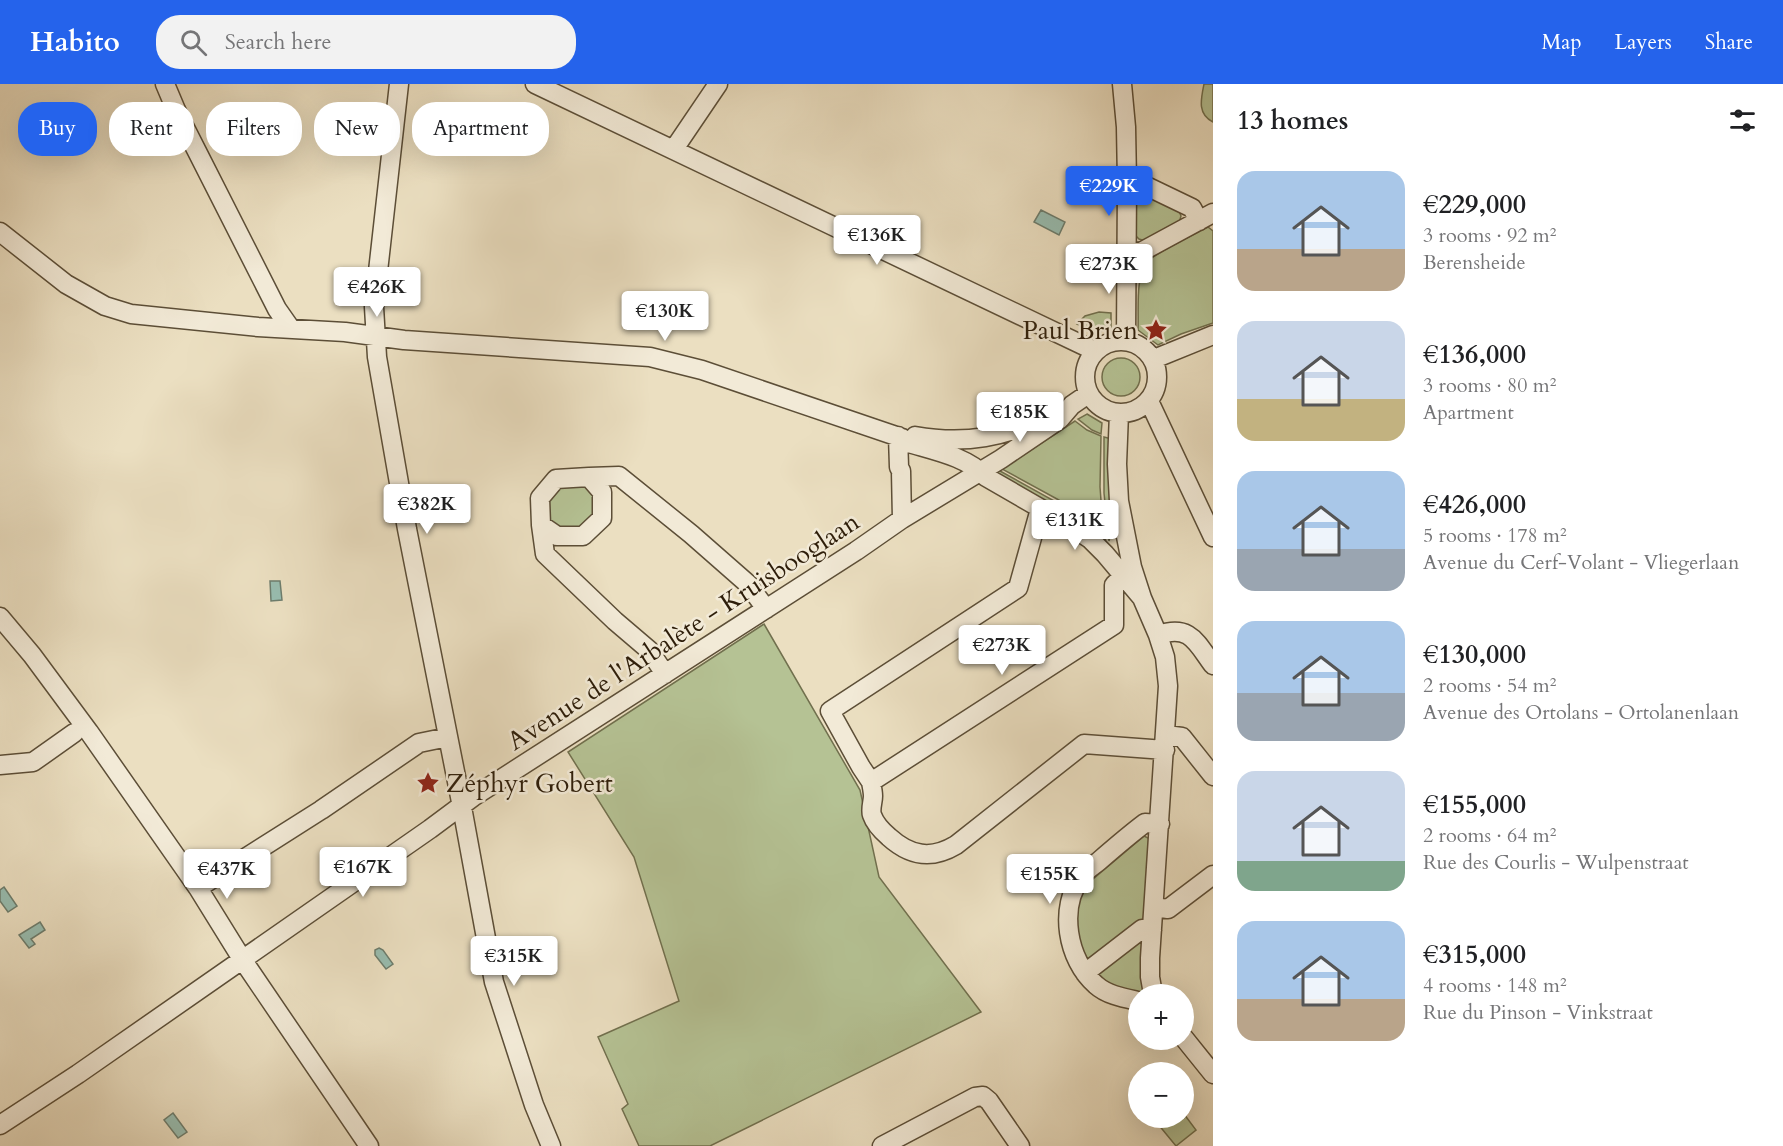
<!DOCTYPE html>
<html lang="en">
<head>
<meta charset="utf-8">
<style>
  :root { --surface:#fff; --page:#f2f2f2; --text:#202124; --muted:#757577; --accent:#2563eb }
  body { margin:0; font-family:Cardo,serif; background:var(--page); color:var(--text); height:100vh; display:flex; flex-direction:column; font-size:22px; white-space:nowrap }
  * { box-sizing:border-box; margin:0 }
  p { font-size:20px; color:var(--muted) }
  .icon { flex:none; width:33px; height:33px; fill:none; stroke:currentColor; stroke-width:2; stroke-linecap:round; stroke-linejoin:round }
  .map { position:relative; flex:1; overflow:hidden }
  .details { display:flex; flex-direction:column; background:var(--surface); width:570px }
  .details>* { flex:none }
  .guide { position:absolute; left:18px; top:18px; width:570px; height:54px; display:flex; gap:12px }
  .fabs { position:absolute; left:1128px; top:900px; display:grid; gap:12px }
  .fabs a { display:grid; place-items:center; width:66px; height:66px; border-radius:50%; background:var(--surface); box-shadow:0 6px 24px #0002; font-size:30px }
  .price { position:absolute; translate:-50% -51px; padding:0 14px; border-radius:6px; background:#fff; color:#222; font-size:20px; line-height:39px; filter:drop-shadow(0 2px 3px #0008) }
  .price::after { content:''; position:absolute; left:50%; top:36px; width:18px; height:14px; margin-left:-9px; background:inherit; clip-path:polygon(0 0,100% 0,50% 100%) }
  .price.active { background:var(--accent); color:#fff }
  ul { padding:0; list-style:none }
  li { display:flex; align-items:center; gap:18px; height:150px; padding:0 24px }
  li span { display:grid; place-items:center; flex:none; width:168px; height:120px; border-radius:18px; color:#555 }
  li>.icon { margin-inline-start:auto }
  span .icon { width:72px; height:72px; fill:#fffc; stroke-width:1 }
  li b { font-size:26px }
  h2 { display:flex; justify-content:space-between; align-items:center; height:72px; padding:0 24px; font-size:26px }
  .chip { padding:0 21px; border-radius:24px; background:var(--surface); box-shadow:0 6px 24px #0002; font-size:21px; line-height:54px }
  .chip.active { background:var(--accent); color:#fff }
  header { display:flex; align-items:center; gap:36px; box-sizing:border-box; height:84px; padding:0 30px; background:var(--accent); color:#fff }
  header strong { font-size:28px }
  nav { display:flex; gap:33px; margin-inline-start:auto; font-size:21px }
  .search { width:420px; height:54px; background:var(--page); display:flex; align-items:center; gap:15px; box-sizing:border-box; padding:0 21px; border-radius:24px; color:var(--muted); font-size:22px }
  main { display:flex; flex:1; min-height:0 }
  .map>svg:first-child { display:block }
  .green { fill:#b5c294; stroke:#71704e; stroke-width:1.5 }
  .water { fill:#98bdb0; stroke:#6d7d6d; stroke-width:1.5 }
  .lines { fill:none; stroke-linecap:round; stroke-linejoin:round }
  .minor-casing { stroke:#5c4e37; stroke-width:21 }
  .minor { stroke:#f2ead7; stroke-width:18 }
  .labels { text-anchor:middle; stroke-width:5; stroke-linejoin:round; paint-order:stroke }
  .poi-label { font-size:26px; fill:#2d1d09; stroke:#f2ead7; text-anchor:end }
  .street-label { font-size:26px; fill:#2d1d09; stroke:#f2ead7 }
</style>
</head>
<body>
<header>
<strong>Habito</strong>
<div class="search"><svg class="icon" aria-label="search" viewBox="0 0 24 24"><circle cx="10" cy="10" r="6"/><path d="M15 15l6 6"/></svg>Search here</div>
<nav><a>Map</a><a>Layers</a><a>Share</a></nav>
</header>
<main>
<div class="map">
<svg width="1213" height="1062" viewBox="0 0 1213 1062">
  <rect width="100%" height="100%" fill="#ebdfc1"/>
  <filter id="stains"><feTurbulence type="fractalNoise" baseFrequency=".00333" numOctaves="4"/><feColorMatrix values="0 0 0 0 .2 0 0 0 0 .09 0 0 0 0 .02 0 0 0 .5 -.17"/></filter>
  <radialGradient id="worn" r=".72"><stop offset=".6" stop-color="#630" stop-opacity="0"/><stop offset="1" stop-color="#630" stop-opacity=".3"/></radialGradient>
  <path class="green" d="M 1204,0 L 1213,0 L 1213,38 C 1197,30 1201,15 1204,0 Z
    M 1147,108 L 1179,127 L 1181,132 L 1179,139 L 1145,157 L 1139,155 L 1135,151 L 1136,115 L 1139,110 Z
    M 1208,143 L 1213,147 L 1213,239 L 1181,250 L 1158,261 L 1138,246 C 1139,227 1135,193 1147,178 C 1154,170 1196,149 1208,143 Z
    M 1099,228 L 1111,229 L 1111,243 L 1096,250 L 1077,240 L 1085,232 Z
    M1102 293a19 19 0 1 1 38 0a19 19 0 1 1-38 0Z
    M 1087,330 L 1102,339 L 1101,350 L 1092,346 L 1078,335 Z
    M 1075,337 L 1087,346 L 1101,352 L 1100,403 L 1102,430 L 1092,436 L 1057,415 L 1002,385 Z
    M 1104,353 L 1112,355 L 1111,401 L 1113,435 L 1109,457 L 1104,409 Z
    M 1000,387 L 1083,433 L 1105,451 L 1106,461 L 996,389 Z
    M 583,397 L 598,410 L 599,431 L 585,448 L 561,449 L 549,438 L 547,416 L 563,398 Z
    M 764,540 L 860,706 L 879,793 L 981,928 L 710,1062 L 639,1062 L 622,1025 L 628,1020 L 598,953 L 679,917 L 634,773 L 568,668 Z
    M 1144,752 L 1150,755 L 1142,886 L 1143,908 L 1121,908 L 1103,899 L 1087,879 L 1076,857 L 1075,826 L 1086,801 Z
    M 1184,1030 L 1196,1046 L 1176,1062 L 1153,1034 L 1184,1034 Z"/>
  <path class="water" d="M 1041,126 L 1065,138 L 1059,151 L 1034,138 Z
    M 270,497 L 280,497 L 282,516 L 271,517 Z
    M 4,803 L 17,822 L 8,828 L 0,817 L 0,806 Z
    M 40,838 L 45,846 L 31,855 L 35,860 L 29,864 L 19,851 Z
    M 379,864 L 383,866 L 393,880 L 386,885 L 375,871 L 375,866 Z
    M 173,1029 L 187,1048 L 178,1054 L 164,1036 Z"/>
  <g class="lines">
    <g class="minor-casing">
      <path id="minor" d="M 165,0 L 176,26 L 277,225 L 291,245
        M 399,0 L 374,223 L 377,273 L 407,445 L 462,723 L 494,898 L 534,1021 L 551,1062
        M 535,0 L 1095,267
        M 1122,0 L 1126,43 L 1127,98 L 1126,256
        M 674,65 L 718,0
        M 1127,98 L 1140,99 L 1192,124 L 1199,137
        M 0,148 L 66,200 L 105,222 L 131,230 L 258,243 L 345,248 L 404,256 L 650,273 L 702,286 L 902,354 L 909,359 C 936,367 967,373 986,393 L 1064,438 L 1090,455 L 1105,470 L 1142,514
        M 1127,167 L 1141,168 L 1213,129
        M1085 293a36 36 0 1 1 72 0a36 36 0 1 1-72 0Z
        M 1154,275 L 1213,251
        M 1149,317 L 1213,453
        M 1119,329 L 1117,380 L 1119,417 L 1132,483 L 1142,514 L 1158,551 L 1165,573 L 1168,602 L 1150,874 L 1150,893 L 1153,910
        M 898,352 L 899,383 L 901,387 L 902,435
        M 915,352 C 966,361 1005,353 1051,331
        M 589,393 L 619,392 L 691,450 L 748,500 L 766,525
        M 541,441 L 557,452 L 583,452 L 602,434 L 602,408 L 589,393 L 556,395 L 540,414 L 541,441 L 545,470 L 615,537 L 649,566 L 665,590
        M 0,533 L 32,571 L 89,648 L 198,804 L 242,875 L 369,1062
        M 1158,551 C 1190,540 1196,558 1213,581
        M 1166,651 L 1182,653 L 1213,692
        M 0,681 L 33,678 L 74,649
        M 871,698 L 861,683 L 830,627 L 1018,504 L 1040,425
        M 871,698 C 872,703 873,708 873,712 C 873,718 870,725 872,731 C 875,740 882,747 889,753 C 910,772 931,776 956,761 L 1084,660 L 1165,666
        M 871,698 L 1114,541 L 1114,501 L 1131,484
        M 198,804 L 321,726 L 419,659 L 448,653
        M 1154,823 L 1168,825 L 1213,791
        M 1085,889 L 1142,845 L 1152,846
        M 1138,917 C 1124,914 1107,911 1096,901 C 1067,876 1058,823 1082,792 C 1086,786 1093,782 1099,777 C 1114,764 1129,751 1145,739 L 1160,740
        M 1184,954 L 1213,990
        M 0,1041 L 78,990 L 430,745 L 473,713 L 856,467 L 902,435 L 1001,375 L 1060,335 L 1072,321 L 1088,310
        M 882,1062 L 975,1013 L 983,1012 L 989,1017 L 1020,1062"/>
    </g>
    <use href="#minor" class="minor"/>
  </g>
  <defs>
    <g id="sight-bare" transform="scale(1.8)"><path d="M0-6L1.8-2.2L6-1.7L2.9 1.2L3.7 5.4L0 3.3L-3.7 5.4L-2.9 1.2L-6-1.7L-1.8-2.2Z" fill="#8f2418" stroke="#f2ead7" stroke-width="2.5" paint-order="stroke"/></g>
  </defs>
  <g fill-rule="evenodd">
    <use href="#sight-bare" x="1156" y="246"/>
    <use href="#sight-bare" x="428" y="699"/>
  </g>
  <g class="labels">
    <g class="poi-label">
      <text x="1138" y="255">Paul Brien</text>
      <text x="446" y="708" text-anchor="start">Zéphyr Gobert</text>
    </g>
    <g class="street-label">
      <text transform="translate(683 547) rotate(-33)" y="9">Avenue de l'Arbalète - Kruisbooglaan</text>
    </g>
  </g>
  <rect width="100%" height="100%" filter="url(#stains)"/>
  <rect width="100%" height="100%" fill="url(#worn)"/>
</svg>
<div class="fabs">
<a>+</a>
<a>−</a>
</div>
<b class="price active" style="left:1109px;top:133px">€229K</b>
<b class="price" style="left:877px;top:182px">€136K</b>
<b class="price" style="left:1109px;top:211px">€273K</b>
<b class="price" style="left:377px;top:234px">€426K</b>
<b class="price" style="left:665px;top:258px">€130K</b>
<b class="price" style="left:1020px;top:359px">€185K</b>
<b class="price" style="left:427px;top:451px">€382K</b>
<b class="price" style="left:1075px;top:467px">€131K</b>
<b class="price" style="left:1002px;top:592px">€273K</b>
<b class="price" style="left:363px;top:814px">€167K</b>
<b class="price" style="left:227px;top:816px">€437K</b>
<b class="price" style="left:1050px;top:821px">€155K</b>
<b class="price" style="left:514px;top:903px">€315K</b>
<div class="guide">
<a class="chip active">Buy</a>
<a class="chip">Rent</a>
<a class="chip">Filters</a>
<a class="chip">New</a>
<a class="chip">Apartment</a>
</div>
</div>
<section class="details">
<h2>13 homes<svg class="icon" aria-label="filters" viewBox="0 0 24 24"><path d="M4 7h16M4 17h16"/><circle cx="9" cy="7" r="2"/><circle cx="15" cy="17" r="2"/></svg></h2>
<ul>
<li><span style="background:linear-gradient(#a9c7e8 65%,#b9a48a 0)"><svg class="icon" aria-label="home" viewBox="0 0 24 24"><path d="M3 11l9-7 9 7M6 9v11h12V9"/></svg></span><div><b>€229,000</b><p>3 rooms · 92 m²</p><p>Berensheide</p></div></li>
<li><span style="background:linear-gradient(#c9d6e8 65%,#c2b280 0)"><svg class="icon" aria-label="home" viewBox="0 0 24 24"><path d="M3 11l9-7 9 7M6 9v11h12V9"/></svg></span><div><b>€136,000</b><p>3 rooms · 80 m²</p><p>Apartment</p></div></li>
<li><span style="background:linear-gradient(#a9c7e8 65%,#9aa5b1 0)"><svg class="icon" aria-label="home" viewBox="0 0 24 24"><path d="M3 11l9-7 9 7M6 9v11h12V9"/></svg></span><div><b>€426,000</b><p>5 rooms · 178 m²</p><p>Avenue du Cerf-Volant - Vliegerlaan</p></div></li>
<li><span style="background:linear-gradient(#a9c7e8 60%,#9aa5b1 0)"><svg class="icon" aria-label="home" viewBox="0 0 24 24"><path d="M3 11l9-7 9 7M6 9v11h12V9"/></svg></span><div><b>€130,000</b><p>2 rooms · 54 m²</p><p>Avenue des Ortolans - Ortolanenlaan</p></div></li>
<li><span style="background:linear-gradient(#c9d6e8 75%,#7fa58c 0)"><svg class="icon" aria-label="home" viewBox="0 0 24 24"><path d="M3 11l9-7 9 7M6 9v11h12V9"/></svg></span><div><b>€155,000</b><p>2 rooms · 64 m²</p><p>Rue des Courlis - Wulpenstraat</p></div></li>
<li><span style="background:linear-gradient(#a9c7e8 65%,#b9a48a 0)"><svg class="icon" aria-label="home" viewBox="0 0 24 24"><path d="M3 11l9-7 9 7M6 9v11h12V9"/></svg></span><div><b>€315,000</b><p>4 rooms · 148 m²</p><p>Rue du Pinson - Vinkstraat</p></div></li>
</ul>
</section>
</main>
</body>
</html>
